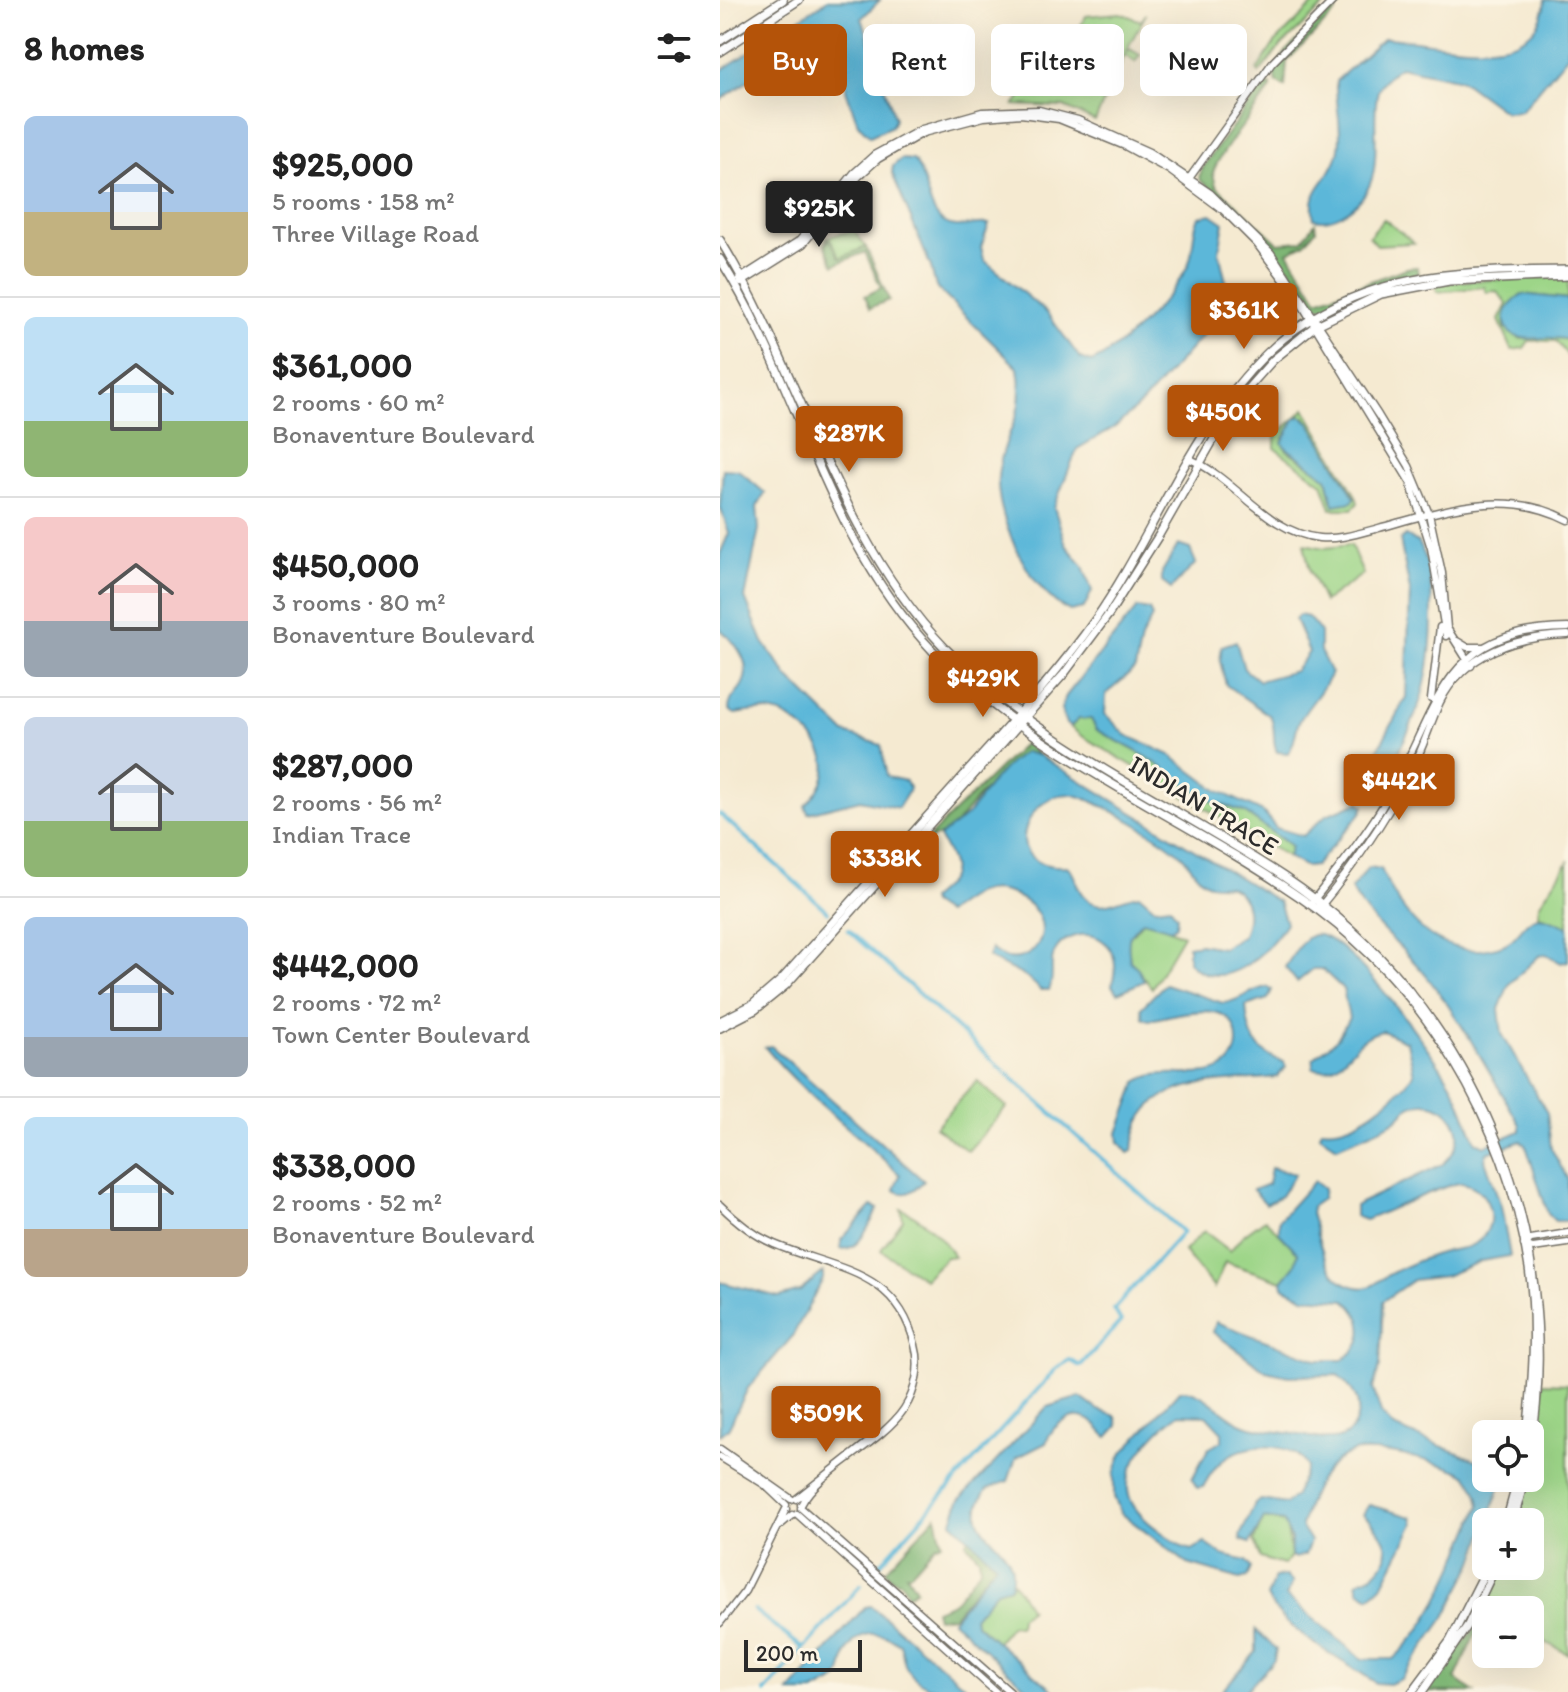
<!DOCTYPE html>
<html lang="en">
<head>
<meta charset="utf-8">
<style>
  :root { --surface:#fff; --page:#f6f6f6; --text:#222; --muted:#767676; --line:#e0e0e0; --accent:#b45309 }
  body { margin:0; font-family:Itim,sans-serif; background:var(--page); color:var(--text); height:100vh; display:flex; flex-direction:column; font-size:30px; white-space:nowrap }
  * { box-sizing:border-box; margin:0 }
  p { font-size:26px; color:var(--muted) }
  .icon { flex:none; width:44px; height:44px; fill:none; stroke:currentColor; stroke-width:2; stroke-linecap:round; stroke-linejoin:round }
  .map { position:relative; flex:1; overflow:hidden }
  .side { display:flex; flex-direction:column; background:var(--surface); width:720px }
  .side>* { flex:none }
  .hud { position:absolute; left:24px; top:24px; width:704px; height:72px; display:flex; gap:16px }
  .tools { position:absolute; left:752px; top:1420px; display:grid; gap:16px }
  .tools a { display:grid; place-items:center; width:72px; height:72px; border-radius:12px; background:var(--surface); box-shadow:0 8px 32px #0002; font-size:40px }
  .scale { position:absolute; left:24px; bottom:20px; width:118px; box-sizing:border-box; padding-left:8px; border:4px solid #2b2b2b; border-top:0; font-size:22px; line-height:28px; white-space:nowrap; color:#2b2b2b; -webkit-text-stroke:6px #fcf5e5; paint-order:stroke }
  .price { position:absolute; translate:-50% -68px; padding:0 18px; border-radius:8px; background:var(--accent); color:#fff; font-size:26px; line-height:52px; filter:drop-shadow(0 2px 4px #0008) }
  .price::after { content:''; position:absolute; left:50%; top:48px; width:24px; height:18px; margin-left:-12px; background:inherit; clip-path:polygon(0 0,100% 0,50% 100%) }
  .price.selected { background:#222; color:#fff }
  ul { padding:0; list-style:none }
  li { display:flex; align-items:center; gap:24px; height:200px; padding:0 24px }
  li+li { border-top:2px solid var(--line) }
  li span { display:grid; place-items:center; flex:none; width:224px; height:160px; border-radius:12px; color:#555 }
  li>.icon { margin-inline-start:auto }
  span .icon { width:96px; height:96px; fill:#fffc; stroke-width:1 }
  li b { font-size:34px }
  h2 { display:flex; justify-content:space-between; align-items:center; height:96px; padding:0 24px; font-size:34px }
  .chip { padding:0 28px; border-radius:12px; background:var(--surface); box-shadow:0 8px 32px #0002; font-size:28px; line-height:72px }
  .chip.selected { background:var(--accent); color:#fff }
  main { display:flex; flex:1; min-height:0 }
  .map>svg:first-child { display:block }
  .green { fill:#9dd588; stroke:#64805a; stroke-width:2; fill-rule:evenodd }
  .forest { fill:#7eb674; stroke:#547050; stroke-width:2 }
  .water { fill:#5cb7d9; stroke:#447182; stroke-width:2 }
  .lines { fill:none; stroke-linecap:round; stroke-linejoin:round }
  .canal { stroke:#5cb7d9; stroke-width:4 }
  .tertiary-casing { stroke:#726e65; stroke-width:9 }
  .secondary-casing { stroke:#726e65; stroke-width:10 }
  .tertiary { stroke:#fff; stroke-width:6 }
  .secondary { stroke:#fff; stroke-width:7 }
  .labels { text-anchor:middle; stroke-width:6; stroke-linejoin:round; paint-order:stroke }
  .street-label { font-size:26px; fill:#2b2b2b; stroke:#fcf5e5 }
</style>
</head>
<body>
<main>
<section class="side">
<h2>8 homes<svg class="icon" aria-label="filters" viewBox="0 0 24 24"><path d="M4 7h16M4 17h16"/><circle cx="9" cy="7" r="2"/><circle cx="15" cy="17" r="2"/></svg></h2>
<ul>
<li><span style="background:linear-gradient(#a9c7e8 60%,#c2b280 0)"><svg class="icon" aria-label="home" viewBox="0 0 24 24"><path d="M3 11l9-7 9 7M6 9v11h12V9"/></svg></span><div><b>$925,000</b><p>5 rooms · 158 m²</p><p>Three Village Road</p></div></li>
<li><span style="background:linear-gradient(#bfe0f5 65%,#8fb573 0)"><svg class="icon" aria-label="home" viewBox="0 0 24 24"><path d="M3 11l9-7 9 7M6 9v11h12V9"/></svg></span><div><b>$361,000</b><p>2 rooms · 60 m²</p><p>Bonaventure Boulevard</p></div></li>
<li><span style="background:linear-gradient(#f6c9c9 65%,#9aa5b1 0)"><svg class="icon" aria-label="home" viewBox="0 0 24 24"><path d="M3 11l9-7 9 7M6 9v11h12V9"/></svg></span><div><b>$450,000</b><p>3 rooms · 80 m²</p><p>Bonaventure Boulevard</p></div></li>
<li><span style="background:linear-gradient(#c9d6e8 65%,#8fb573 0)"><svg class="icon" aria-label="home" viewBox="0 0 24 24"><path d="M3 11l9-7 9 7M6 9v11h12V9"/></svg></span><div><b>$287,000</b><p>2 rooms · 56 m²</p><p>Indian Trace</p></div></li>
<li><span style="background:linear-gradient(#a9c7e8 75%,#9aa5b1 0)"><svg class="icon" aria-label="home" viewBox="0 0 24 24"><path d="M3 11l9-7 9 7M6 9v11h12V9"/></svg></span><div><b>$442,000</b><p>2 rooms · 72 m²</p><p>Town Center Boulevard</p></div></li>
<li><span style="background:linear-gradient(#bfe0f5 70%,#b9a48a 0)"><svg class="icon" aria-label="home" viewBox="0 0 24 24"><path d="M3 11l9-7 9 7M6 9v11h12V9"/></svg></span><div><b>$338,000</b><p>2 rooms · 52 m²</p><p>Bonaventure Boulevard</p></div></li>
</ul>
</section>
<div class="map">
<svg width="848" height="1692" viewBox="0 0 848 1692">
  <rect width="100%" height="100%" fill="#fcf5e5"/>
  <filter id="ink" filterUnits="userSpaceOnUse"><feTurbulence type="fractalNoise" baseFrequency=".0125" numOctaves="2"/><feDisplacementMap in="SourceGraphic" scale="16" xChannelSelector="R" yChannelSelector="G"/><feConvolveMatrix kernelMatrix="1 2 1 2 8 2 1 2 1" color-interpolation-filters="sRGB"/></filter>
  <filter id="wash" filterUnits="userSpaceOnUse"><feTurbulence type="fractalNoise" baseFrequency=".006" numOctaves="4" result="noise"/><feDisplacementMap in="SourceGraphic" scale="32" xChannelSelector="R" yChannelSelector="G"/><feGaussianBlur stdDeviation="1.8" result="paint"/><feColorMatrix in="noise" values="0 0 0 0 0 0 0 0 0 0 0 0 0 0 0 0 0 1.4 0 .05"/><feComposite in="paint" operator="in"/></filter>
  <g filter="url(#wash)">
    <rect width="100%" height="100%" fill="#f5ead1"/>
    <path class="green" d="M 598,0 L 610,0 L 560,47 L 539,73 L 537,70 L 554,44 Z
      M 400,13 L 421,21 L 426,14 L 405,53 L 410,49 L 420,55 L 415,62 L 405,55 L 375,121 L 344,107 L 294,105 L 316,78 L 311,49 C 344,47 350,47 366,16 Z
      M 436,44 L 459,61 L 449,76 L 427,61 Z
      M 664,219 L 694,243 L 657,245 L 649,236 Z
      M 134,230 L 146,247 L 120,259 L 109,239 L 106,241 L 107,237 Z
      M 848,276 L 848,299 L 802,294 C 790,303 782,311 785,327 L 801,339 L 831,336 L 848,340 L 848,356 L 836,341 L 809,341 L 804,348 L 792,350 L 779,320 L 787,304 L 777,291 L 765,292 L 765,287 L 717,292 L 715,283 Z
      M 585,409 L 636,496 L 638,503 L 632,509 L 611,509 L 602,483 L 555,448 L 555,437 ZM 585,417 L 635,498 L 612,501 L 607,478 L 567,450 L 562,442 L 574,424 Z
      M 584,544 L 605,548 L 631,545 L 643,574 L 604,602 L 590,571 Z
      M 359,719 L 371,719 L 377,730 L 427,757 L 489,800 L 524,812 L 571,846 L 568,857 L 362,736 L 350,727 Z
      M 848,862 L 848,927 L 818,915 L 819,905 Z
      M 430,920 L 463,935 L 432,988 L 410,961 L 407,940 L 423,921 Z
      M 257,1081 L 287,1107 L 248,1151 L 215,1127 Z
      M 181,1209 C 200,1216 225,1239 234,1257 L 226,1257 L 204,1279 L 161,1250 L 183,1220 Z
      M 545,1219 L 578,1253 L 575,1266 L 562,1281 L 505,1262 L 494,1288 L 464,1251 L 484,1231 L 510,1251 L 522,1236 Z
      M 823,1383 L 848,1384 L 848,1654 L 810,1634 L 810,1610 L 768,1610 L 771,1603 L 766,1597 L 780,1566 L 810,1566 L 810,1522 L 797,1522 L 810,1478 Z
      M 544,1518 L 566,1523 L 571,1556 L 564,1565 L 540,1558 L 534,1540 Z
      M 292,1580 L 310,1609 L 300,1617 L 299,1626 L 291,1625 L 277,1642 L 255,1623 L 254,1617 L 276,1591 L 290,1587 Z"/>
    <path class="forest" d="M 616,6 L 616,12 L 567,61 L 565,87 L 556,82 L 553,71 L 567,50 Z
      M 543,85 L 551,85 L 551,88 C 540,105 494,159 493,174 C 493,175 496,184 496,186 L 558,243 L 582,241 L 595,223 L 596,230 L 584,244 L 568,252 L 598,300 L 687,268 L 697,267 L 699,273 L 606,308 L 593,305 L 588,292 L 572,279 L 570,268 L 551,252 L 547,240 L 511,204 L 481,181 L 479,177 L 484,165 Z
      M 110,239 L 120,258 L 146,247 L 169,300 L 150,308 L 145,296 L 161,288 L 145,252 L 114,265 L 105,245 Z
      M 305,743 L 320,756 L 314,753 C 297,767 273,780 259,796 C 248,809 231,836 213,837 L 169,883 L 209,837 Z
      M 216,1516 L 222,1543 L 215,1546 L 191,1573 L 186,1573 L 196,1589 L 188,1595 L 182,1582 L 172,1579 L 166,1570 Z
      M 249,1538 L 276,1564 L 233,1616 L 217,1618 L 215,1610 L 233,1603 L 260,1569 L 259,1557 L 246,1543 Z
      M 762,1619 L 735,1679 L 754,1692 L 706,1692 Z"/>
    <path class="water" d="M 108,0 L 160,0 L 142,18 L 175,119 L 172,126 L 150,136 L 138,124 L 126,90 L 126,43 L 114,32 L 96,35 L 0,100 L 0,71 Z
      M 825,0 L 848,0 L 848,55 L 801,111 L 785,112 L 741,80 L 680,67 C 670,74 659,82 657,95 C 650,136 669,181 629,210 C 618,218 607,222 594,219 C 588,188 605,185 615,162 C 626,140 615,105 616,81 L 664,38 C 709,38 820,76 825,0 Z
      M 181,159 L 193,160 C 210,177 204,224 236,226 C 247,226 258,223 269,224 L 261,247 L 264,260 L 327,313 L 360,358 L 371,362 C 400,351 455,294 468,265 C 475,250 471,232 479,217 L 491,214 L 504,223 L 499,252 L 508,290 L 502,314 L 423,402 L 395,427 L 357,449 L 334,507 L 346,545 L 363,566 L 372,591 L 364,608 L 350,611 C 310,594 271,511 279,469 C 287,424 306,419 298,368 L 216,287 L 211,267 L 172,173 L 173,166 Z
      M 802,294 L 848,299 L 848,340 C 829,334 805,344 790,333 C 778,317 788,304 802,294 Z
      M 581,416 L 590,423 L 635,498 L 632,502 L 614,505 L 607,478 L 564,446 L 562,442 L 575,419 Z
      M 3,469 L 18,470 L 45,493 L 37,507 L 39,529 L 25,598 L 43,642 L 69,678 L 125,733 L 161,745 L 167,777 L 186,781 L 190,789 L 178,808 L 140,800 L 88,813 L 85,806 C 114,776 112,753 81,727 C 72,720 65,714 53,712 C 40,709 28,712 15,714 L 9,710 C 9,699 15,696 21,687 C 35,665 16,643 0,629 L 0,554 L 9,533 L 0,506 Z
      M 686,536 L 698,542 C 718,573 713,648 705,684 C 699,710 687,736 674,760 L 667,770 L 657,771 L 652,761 L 686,697 L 690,591 L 680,540 Z
      M 458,545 L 470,549 L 476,563 L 451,589 L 442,582 L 442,572 Z
      M 417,608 L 429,610 L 432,617 L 421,639 L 415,669 L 386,694 L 385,714 L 406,735 L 450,755 L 498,791 L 543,812 L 556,828 L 583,836 L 606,815 L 639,802 L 644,806 L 641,813 L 595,866 L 586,867 L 568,857 L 571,846 L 524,812 L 489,800 L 427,757 L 377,730 L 371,719 L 359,719 L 350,727 L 346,724 L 341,709 L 346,696 Z
      M 579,615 L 588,617 L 600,631 L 600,651 L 611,673 C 602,693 588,705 579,722 C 574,733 576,744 568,753 L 557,752 C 551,740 557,728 550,716 L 506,685 L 500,661 L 502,646 L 516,641 L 524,669 L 539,681 L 575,671 L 589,652 L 575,619 Z
      M 305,752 L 320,756 L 559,902 L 566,923 C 548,953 503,997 468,962 L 468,946 L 480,944 L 502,948 L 523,935 C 530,917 530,897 511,887 C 503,883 494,887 487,883 C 477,879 470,863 462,856 C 440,836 389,807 361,797 C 312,778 269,871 347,866 C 356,874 355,884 362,894 C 380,917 400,896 420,895 L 435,908 L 450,906 L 457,916 L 456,925 L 451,929 L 423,921 C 407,934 407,940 410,961 L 418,968 L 424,981 L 398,993 L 392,986 C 394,975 397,965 393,955 C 385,931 352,928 337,948 C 327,962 336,976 329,990 L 320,990 C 307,973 286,969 268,957 L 271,949 C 309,982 351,920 294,895 C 265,882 248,897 226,914 L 211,904 L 210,899 C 240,875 237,869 219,837 C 228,828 242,822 249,813 C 266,790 280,767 305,752 Z
      M 649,867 L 661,869 C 680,912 711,952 760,950 C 770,949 782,947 790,941 C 799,935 807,918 819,917 C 827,917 840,924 848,927 L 848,961 L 841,963 L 826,954 L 819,956 L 789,984 L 779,1009 L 782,1034 L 827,1113 L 831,1148 L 848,1180 L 848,1221 L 835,1221 L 828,1214 L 806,1146 L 801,1141 L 767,1153 L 765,1160 L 781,1206 L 790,1256 L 761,1261 L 725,1276 L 693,1280 L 663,1301 L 660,1365 L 653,1388 L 661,1413 L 673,1427 L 766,1464 L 766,1478 L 783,1478 L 754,1562 L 725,1617 L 681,1679 L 669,1684 L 656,1683 C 623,1660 566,1633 547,1597 L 555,1577 L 566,1576 L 573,1583 L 566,1596 L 642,1659 L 673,1659 C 717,1620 737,1559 760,1506 C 759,1495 754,1481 744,1474 C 727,1463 650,1445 631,1453 C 599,1467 590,1496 581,1526 L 590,1541 L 585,1555 L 575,1558 L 571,1556 L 571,1539 L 563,1521 L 544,1518 L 530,1543 L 521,1540 L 520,1536 L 535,1504 L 541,1500 L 566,1504 L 575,1496 L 587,1467 C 573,1440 528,1443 507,1457 C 496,1464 489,1476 483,1487 L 477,1488 L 472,1479 L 488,1449 L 502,1441 L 502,1432 L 486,1415 L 459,1414 C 436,1431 396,1469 411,1501 C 420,1520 445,1534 462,1547 L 472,1550 L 485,1543 L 502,1555 L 526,1561 L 531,1568 L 527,1577 L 520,1579 L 468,1564 L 401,1513 L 394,1497 L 394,1474 L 401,1455 L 460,1390 C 485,1389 502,1417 525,1425 C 540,1431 558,1431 574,1434 C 600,1438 633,1450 638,1412 C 640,1396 628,1385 618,1375 L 569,1376 L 546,1371 L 493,1332 L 496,1322 L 597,1360 L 622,1360 C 648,1345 647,1318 625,1300 L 584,1297 L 563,1287 L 562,1281 L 575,1265 L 578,1253 L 559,1233 L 559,1220 L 594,1181 L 604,1189 L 602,1199 L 592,1206 L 591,1213 C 598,1236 603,1271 625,1283 C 633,1287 640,1289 649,1287 C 657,1284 662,1278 670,1274 C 687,1265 708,1256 727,1251 C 739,1248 751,1249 761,1239 C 780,1220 768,1187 742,1183 C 731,1181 661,1214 645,1220 L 635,1216 L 635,1206 L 640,1203 L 723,1164 C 733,1155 742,1141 737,1127 C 730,1106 705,1096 687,1109 C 682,1113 679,1118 673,1122 C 656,1132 635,1139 617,1147 L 600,1135 L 602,1129 C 635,1134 675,1098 694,1074 L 687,1042 L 663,1031 C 631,1035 624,1079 593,1068 L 593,1059 L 617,1039 L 629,1018 L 623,989 L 602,969 L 593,969 L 577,982 L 565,967 C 572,958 581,938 593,935 C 624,927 721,1063 735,1091 C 743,1108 749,1126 756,1142 L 765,1146 L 800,1131 L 800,1125 C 771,1075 744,1024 708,978 C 683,946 651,925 631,889 Z
      M 445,984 L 503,1003 C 518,1002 530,990 547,987 L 552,990 L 548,999 L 526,1006 C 528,1036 535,1052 564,1062 L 566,1067 L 557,1077 C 499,1084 416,1074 413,1151 L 408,1153 L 399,1142 L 398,1133 L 417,1082 C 442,1065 477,1082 502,1068 C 511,1064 517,1052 517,1042 C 517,994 456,1015 429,1020 L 423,1018 L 421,1008 Z
      M 51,1046 L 204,1181 C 194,1190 187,1198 174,1190 L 180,1175 C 136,1132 84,1095 45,1047 Z
      M 551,1168 L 575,1174 L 561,1196 L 546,1204 L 533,1190 L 548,1184 Z
      M 152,1206 L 158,1209 C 149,1224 141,1250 121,1249 L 121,1240 Z
      M 103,1272 L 103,1279 L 72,1337 L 28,1388 L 8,1429 L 0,1435 L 0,1282 L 59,1297 L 80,1291 Z
      M 360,1397 L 378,1410 L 396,1416 L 398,1426 L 388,1437 C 382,1434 381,1429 375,1424 C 356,1407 332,1423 326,1443 L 296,1458 L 288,1481 L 267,1489 C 232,1537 306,1541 290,1586 L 276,1591 L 254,1617 L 255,1623 L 335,1692 L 311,1692 L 232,1620 L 276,1564 L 232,1522 L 239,1501 L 327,1407 Z
      M 649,1505 L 692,1517 L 694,1524 L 662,1586 L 650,1597 L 639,1590 L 637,1582 C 642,1579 649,1578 654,1574 C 681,1551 660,1531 643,1514 Z
      M 151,1606 L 252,1692 C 228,1692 203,1692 187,1669 C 183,1663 183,1652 180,1644 C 159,1630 138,1628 126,1654 C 123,1663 123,1672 118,1679 L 94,1692 L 69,1692 L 145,1607 Z
      M 536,1630 L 556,1649 L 554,1660 L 525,1692 L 501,1692 L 536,1652 Z"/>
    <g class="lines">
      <path class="canal" d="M 0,814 L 108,912
        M 128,930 L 463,1232 L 394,1309 L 401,1321 L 360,1366 L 350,1360 L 338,1367 L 160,1564
        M 34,1610 L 84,1649
        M 45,1692 L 141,1585"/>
    </g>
  </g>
  <g filter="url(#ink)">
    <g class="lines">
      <g class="tertiary-casing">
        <path id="tertiary" d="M 468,180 L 552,63 L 614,0
          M 19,279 L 80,240 L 134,173 L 154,155 L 202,129 L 262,112 L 319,110 L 358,120 L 429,152 L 490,193 L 551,253 L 658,415 L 689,466 L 709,514 L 722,573 L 727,628 L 751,666
          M 21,283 L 83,244 L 138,177 L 158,159 L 203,133 L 264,117 L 301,114 L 339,119 L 405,146 L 449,170 L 503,210 L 537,244 L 579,300 L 690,482 L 711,548 L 726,636
          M 470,459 C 516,479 548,533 599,538 C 619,540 640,533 659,528 C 721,511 785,487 848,520
          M 737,641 L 747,647 L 763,647
          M 711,699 L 720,627
          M 593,901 C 619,868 647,834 668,797 C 720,709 719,629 848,628
          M 600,907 C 634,866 664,822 689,775 C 702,752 709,726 720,702 C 744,653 798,636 848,635
          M 0,1205 C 16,1221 33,1235 54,1244 C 115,1270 177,1269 195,1345 C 201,1366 196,1391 184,1409 C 160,1445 98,1470 81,1505
          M 848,1233 L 811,1239 L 804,1245 L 813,1248 L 848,1243
          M 0,1449 L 71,1499
          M 0,1457 L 45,1485 L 66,1505
          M 76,1499 L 152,1439
          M 81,1508 L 290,1692
          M 77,1514 L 276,1692
          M 59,1526 L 72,1515
          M 0,1623 L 25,1591 L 66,1509"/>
      </g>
      <g class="secondary-casing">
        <path id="secondary" d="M 0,41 L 63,0
          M 0,52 L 79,0
          M 0,240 C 82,372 114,531 224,647 C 319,747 450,801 564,877 C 753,1003 848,1230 810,1455
          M 0,259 C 80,386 106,539 212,650 C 317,759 459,813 581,898 C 704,982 787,1122 809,1268 C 817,1323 813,1379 807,1434
          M 0,1021 L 32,1005 L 61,980 C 120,914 179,848 238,782 C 285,729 334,678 375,620 C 443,523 487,382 591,319 C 671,269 757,271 848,270
          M 0,1028 L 35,1010 L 66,985 L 344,674 L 389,614 L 439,535 L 514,404 L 553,360 L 595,326 L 661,294 L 729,281 L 848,276
          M 786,1522 L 798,1478
          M 793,1522 L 805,1478
          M 692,1692 L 730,1641 L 768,1566
          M 702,1692 L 748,1625 L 776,1566"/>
      </g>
      <use href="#tertiary" class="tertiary"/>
      <use href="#secondary" class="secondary"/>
    </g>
  </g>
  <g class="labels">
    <g class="street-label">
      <text transform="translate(484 805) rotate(31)" y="9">INDIAN TRACE</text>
    </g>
  </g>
</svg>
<div class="tools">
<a><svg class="icon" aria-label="locate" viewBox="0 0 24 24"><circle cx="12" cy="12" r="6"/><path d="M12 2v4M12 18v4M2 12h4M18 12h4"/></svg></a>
<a>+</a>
<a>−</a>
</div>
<div class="scale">200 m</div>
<b class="price selected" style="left:99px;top:249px">$925K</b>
<b class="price" style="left:524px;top:351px">$361K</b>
<b class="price" style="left:503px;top:453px">$450K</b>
<b class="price" style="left:129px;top:474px">$287K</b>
<b class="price" style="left:263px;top:719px">$429K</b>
<b class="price" style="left:679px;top:822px">$442K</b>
<b class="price" style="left:165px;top:899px">$338K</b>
<b class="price" style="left:106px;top:1454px">$509K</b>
<div class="hud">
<a class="chip selected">Buy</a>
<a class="chip">Rent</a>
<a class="chip">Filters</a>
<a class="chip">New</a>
</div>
</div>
</main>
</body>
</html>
